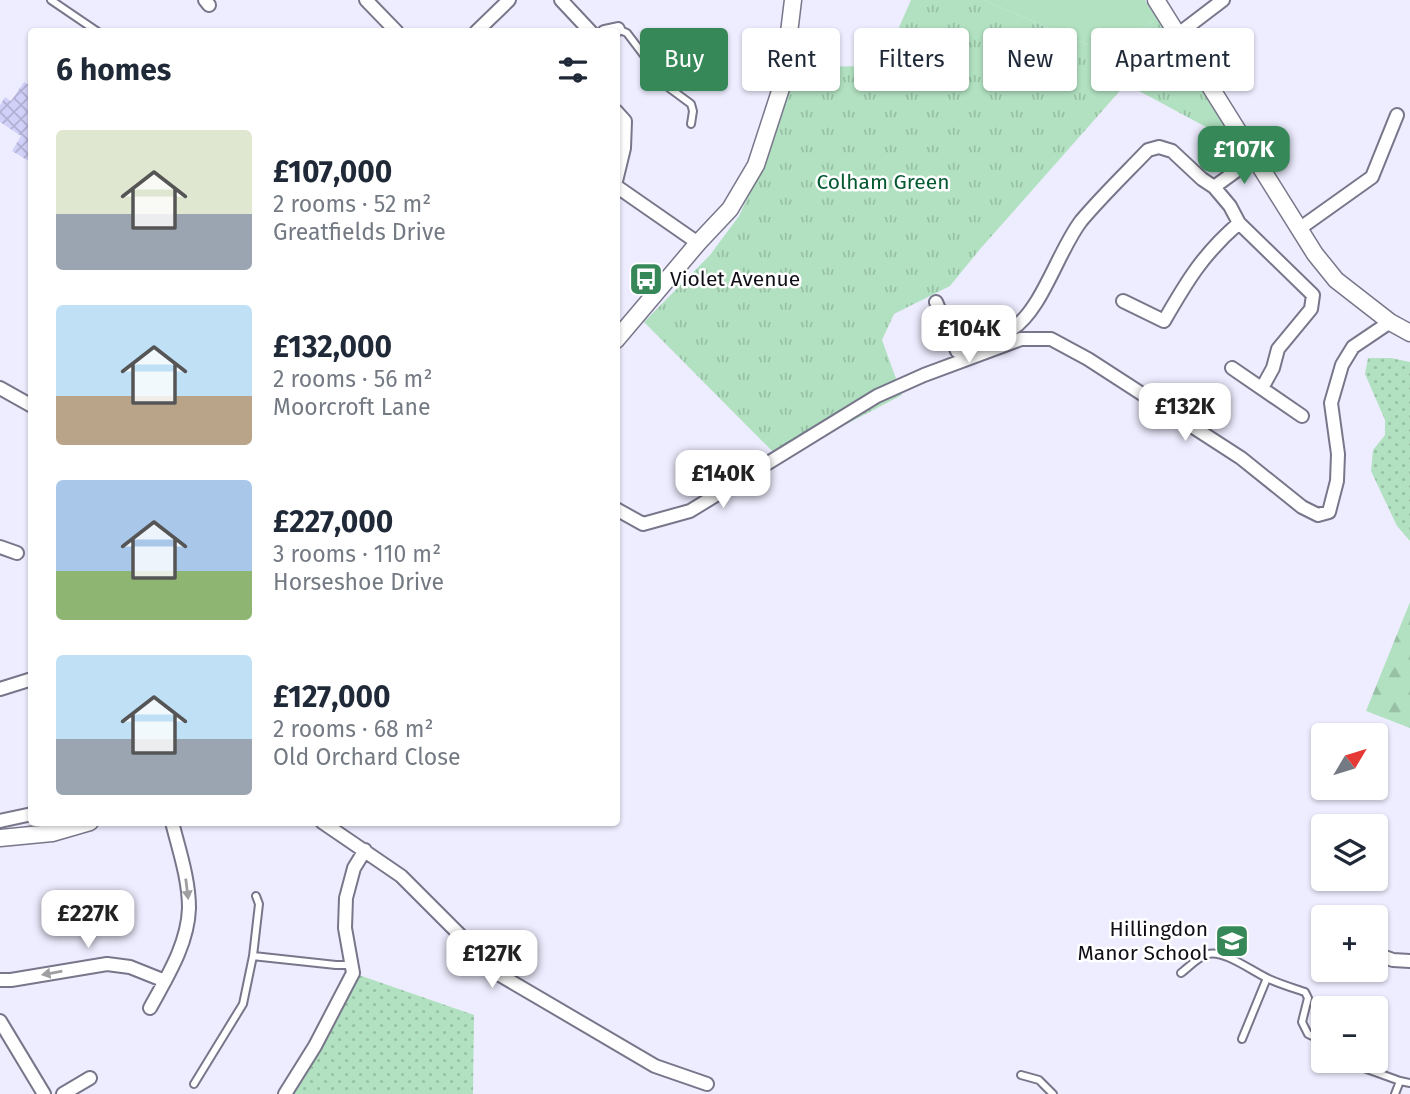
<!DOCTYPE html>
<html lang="en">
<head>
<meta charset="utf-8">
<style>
  :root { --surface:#fff; --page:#f6f6f7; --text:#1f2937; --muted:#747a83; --accent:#378859 }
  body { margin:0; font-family:"Fira Sans",sans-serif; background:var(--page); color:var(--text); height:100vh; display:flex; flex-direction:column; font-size:26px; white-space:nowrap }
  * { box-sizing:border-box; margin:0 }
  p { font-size:23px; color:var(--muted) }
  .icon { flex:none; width:38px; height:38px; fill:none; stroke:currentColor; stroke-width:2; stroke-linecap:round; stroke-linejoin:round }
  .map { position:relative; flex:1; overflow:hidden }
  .details { position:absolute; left:28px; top:28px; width:592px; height:798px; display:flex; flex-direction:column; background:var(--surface); border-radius:7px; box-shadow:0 2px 5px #0004 }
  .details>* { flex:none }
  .top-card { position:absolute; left:640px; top:28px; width:663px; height:63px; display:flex; gap:14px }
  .needle { width:46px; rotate:52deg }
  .tools { position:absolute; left:1311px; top:723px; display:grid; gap:14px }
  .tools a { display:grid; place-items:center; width:77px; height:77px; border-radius:7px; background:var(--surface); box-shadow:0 2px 5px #0004; font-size:35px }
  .price { position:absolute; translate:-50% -60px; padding:0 16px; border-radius:14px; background:#fff; color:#222; font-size:23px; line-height:46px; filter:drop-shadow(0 2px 4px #0008) }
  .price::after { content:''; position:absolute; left:50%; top:42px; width:21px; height:16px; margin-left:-10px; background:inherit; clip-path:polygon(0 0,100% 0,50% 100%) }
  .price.selected { background:var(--accent); color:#fff }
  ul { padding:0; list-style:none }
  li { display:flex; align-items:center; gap:21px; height:175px; padding:0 28px }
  li span { display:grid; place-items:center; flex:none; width:196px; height:140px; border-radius:7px; color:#555 }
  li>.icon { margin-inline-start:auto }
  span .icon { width:84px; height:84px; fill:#fffc; stroke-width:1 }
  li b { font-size:30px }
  h2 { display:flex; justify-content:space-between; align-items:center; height:84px; padding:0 28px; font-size:30px }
  .chip { padding:0 24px; border-radius:7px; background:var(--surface); box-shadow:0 2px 5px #0004; font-size:24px; line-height:63px }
  .chip.selected { background:var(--accent); color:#fff }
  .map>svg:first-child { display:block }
  .grass { fill:url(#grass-dots) }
  .forest { fill:url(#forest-firs) }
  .park { fill:url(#park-tufts) }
  .garden { fill:#b1e1c0 }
  .building { fill:url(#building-cross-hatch) }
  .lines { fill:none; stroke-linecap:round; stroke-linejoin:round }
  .service-casing { stroke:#77768a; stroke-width:10 }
  .minor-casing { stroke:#77768a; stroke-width:16 }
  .tertiary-casing { stroke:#77768a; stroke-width:19 }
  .service { stroke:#fff; stroke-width:6 }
  .minor { stroke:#fff; stroke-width:12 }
  .tertiary { stroke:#fff; stroke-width:16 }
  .oneway { fill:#9f9fa2 }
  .labels { text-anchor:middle; stroke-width:5; stroke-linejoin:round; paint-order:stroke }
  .park-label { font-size:21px; fill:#055931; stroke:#fff }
  .poi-label { font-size:21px; fill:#100f17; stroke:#fff; text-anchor:start }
</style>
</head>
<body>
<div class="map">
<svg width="1410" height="1094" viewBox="0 0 1410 1094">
  <defs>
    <pattern id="grass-dots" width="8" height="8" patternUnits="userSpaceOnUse" patternTransform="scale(1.75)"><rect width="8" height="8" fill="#b1e1c0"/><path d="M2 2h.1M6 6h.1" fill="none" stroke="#97c0a4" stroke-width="1.8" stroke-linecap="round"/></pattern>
    <pattern id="forest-firs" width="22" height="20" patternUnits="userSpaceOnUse" patternTransform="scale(1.75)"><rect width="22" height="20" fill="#b1e1c0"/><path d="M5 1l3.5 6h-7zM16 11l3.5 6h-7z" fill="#97c0a4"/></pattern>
    <pattern id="park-tufts" width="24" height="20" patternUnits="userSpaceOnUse" patternTransform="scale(1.75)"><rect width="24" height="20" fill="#b1e1c0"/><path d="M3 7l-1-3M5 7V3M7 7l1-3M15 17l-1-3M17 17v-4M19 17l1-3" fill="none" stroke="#97c0a4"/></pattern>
    <pattern id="building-cross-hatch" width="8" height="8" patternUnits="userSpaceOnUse" patternTransform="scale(1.75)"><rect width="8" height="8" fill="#d1d0f8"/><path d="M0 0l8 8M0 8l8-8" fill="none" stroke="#b2b1d4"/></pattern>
  </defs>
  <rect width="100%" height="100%" fill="#eeedff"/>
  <path class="grass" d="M 1368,358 L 1391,358 L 1410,362 L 1410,541 L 1397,526 L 1371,471 L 1373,450 L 1385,435 L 1385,420 L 1365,374 Z
    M 353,973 L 474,1015 L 473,1094 L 285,1094 Z"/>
  <path class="forest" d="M 1410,602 L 1410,728 L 1366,711 Z"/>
  <path class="park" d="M 911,0 L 983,0 L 1105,52 L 1157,19 L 1234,142 L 1126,84 L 981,248 L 950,286 L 894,314 L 882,340 L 902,395 L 780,459 L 644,322 L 710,255 L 739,216 L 770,148 L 792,67 L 882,66 Z"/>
  <path class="garden" d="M 983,0 L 1145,0 L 1157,19 L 1105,52 Z"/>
  <path class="building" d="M 24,82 L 32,87 L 32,163 L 12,151 L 21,136 L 0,122 L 0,105 L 5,97 L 11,101 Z"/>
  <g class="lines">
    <g class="service-casing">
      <path id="service" d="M 51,0 L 98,32
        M 618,29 L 627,33 L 668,87 L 691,104 L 693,111 L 691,124
        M 253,956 L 259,904 L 256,896
        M 1181,973 C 1189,967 1198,957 1208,954 C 1225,950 1253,972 1269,979 C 1280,984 1293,988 1305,992 L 1308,998 L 1302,1022 L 1308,1034 L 1323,1041
        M 1242,1039 L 1267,978
        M 1357,1060 L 1364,1068 L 1400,1081
        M 1021,1075 L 1039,1080 L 1053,1094
        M 194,1084 L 243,1004 L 253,956 L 336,965 L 351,965
        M 1395,1094 L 1400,1081 L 1410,1083"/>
    </g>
    <g class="minor-casing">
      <path id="minor" d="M 205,0 L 209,5
        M 366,0 L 397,32
        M 561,0 L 591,32
        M 476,32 L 509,0
        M 604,32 L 618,29
        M 1177,35 L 1223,0
        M 616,111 L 625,121 L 624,148 L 616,181
        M 616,186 L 698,243
        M 1214,187 L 1254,158
        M 1299,229 L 1372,177 L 1397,115
        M 1123,301 L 1164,321 C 1187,281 1203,254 1239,223
        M 936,302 L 957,351 C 976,346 995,339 1012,329 C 1042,310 1058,251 1081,221 C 1102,196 1126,173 1148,150 L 1159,147 L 1172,151 L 1202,179 L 1214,187 L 1230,206 L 1239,223 L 1313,295 L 1311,309 L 1278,349 L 1273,368 L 1262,388
        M 1232,368 L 1302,416
        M 0,388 L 32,406
        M 616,509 L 643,524 L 690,511 L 877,396 L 924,375 L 1021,339 L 1051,339 L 1088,359 L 1241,458 L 1302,507 L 1318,515 L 1329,512 L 1337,481 L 1338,454 L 1331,403 L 1342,365 L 1353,347 L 1390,322
        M 0,547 L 17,553
        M 0,689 L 32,679
        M 0,821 L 32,814
        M 322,822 L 401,876 L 500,975 L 655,1066 L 707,1084
        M 1376,954 L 1393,960 L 1410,961
        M 0,980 L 11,980 L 107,964 L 130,967 L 165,981
        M 150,1008 C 167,977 188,944 189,908 C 189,879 179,850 172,822
        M 0,1021 L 44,1094
        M 63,1094 L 90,1078
        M 285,1094 L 315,1046 L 353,973 L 345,928 L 346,898 L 354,868 L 365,850"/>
    </g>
    <g class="tertiary-casing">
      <path id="tertiary" d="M 1156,0 L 1315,254 L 1336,280 L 1390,322 L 1410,333
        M 616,340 L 698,243 L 730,209 L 756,165 L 783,82 L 793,0
        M 0,838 L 52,833 L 90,822"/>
    </g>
    <use href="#service" class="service"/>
    <use href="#minor" class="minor"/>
    <use href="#tertiary" class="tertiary"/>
  </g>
  <defs><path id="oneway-solid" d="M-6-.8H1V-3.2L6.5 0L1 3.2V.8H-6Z" transform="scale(1.75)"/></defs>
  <g class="oneway">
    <use href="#oneway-solid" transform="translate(187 889) rotate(83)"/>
    <use href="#oneway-solid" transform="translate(52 973) rotate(170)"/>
  </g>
  <defs>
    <g id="bus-square" transform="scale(1.75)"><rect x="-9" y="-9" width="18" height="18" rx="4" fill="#378859" stroke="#fff"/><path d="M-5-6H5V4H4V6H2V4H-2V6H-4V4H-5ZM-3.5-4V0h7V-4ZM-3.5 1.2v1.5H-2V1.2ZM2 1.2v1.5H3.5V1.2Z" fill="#fff"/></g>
    <g id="school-square" transform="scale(1.75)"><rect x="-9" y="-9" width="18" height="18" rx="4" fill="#378859" stroke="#fff"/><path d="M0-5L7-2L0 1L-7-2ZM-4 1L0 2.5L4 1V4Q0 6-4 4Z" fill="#fff"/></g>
  </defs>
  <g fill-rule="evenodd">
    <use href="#bus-square" x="646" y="279"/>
    <use href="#school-square" x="1232" y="941"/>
  </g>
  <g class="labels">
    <g class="park-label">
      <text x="883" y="189">Colham Green</text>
    </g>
    <g class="poi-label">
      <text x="670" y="286">Violet Avenue</text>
      <text x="1208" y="936" text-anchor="end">Hillingdon<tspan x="1208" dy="24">Manor School</tspan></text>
    </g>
  </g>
</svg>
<div class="tools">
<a><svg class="needle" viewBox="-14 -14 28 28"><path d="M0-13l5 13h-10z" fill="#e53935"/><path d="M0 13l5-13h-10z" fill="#747a83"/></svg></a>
<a><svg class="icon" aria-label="layers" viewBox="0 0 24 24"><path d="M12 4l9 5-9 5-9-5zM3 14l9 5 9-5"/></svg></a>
<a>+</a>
<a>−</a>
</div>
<b class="price selected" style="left:1244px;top:186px">£107K</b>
<b class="price" style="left:969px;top:365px">£104K</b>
<b class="price" style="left:1185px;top:443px">£132K</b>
<b class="price" style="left:723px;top:510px">£140K</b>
<b class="price" style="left:88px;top:950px">£227K</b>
<b class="price" style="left:492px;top:990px">£127K</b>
<div class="top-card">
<a class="chip selected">Buy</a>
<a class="chip">Rent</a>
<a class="chip">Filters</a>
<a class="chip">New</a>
<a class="chip">Apartment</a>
</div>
<section class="details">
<h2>6 homes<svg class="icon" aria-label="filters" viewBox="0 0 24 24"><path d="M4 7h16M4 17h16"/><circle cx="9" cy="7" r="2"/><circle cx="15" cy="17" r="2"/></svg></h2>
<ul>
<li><span style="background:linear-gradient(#dfe7d0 60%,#9aa5b1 0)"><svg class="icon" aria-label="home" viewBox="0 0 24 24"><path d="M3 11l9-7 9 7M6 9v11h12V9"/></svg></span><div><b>£107,000</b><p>2 rooms · 52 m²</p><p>Greatfields Drive</p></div></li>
<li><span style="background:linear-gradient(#bfe0f5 65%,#b9a48a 0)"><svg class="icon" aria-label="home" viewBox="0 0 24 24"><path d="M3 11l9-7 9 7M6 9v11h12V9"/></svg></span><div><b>£132,000</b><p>2 rooms · 56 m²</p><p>Moorcroft Lane</p></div></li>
<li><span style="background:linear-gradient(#a9c7e8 65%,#8fb573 0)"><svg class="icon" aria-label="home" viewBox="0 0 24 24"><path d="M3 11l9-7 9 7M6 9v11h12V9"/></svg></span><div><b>£227,000</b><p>3 rooms · 110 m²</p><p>Horseshoe Drive</p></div></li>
<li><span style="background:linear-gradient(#bfe0f5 60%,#9aa5b1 0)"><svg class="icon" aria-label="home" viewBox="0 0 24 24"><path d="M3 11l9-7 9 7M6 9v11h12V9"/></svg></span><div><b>£127,000</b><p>2 rooms · 68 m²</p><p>Old Orchard Close</p></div></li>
</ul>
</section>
</div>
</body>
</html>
